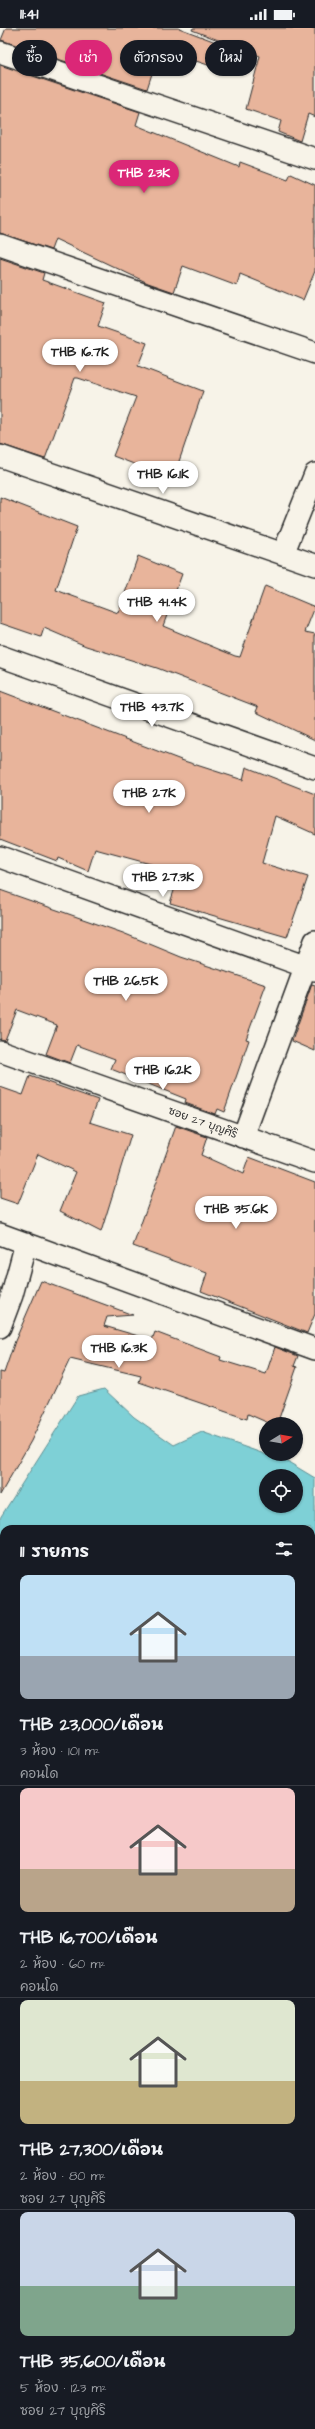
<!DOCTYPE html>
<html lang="th">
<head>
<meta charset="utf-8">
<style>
  :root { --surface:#171b24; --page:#20242c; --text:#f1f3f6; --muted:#9ea1a6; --line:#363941; --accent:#db2777 }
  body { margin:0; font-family:"Architects Daughter","Playpen Sans Thai",sans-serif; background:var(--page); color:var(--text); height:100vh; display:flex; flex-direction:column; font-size:15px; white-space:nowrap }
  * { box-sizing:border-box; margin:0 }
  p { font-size:13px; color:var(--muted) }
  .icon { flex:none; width:22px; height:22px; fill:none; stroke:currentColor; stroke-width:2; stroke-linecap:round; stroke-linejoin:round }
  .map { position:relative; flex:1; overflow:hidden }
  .panel { position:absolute; left:0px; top:1497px; width:315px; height:904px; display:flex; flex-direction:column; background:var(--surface); border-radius:12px 12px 0 0; box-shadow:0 1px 3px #0004 }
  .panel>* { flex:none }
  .top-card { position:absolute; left:12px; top:12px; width:291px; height:36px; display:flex; gap:8px }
  .needle { width:26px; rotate:79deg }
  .fabs { position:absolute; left:259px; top:1389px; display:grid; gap:8px }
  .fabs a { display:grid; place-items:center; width:44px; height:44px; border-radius:50%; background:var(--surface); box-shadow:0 1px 3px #0004; font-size:20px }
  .price { position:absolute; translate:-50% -34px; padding:0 9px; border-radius:14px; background:#fff; color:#222; font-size:13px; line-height:26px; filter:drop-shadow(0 1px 2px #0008) }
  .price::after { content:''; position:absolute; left:50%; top:24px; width:12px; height:9px; margin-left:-6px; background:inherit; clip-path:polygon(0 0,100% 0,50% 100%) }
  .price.active { background:var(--accent); color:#fff }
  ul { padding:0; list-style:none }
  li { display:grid; align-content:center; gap:8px; height:212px; padding:0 20px }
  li+li { border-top:1px solid var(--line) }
  li span { display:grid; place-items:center; height:124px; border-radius:8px; color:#555 }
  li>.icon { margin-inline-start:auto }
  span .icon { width:72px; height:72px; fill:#fffc; stroke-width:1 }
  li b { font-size:17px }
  h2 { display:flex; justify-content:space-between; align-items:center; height:48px; padding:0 20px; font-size:17px }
  .chip { padding:0 14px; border-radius:18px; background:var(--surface); box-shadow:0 1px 3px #0004; font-size:14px; line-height:36px }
  .chip.active { background:var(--accent); color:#fff }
  .status { display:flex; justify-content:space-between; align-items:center; height:28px; padding:0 20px; background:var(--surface); direction:ltr }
  .status svg { height:11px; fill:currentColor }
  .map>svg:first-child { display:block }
  .water { fill:#7ed0d6; stroke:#5d8e92; fill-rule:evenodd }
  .building { fill:#e8b49b; stroke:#2b2b2b }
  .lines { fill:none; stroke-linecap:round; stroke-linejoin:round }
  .street-casing { stroke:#2b2b2b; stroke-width:24 }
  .street { stroke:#f7f3e8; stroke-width:21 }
  .labels { text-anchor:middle; stroke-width:3; stroke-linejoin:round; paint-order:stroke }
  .street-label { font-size:11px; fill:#2b2b2b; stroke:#f7f3e8 }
</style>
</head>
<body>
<div class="status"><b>11:41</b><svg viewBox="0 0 49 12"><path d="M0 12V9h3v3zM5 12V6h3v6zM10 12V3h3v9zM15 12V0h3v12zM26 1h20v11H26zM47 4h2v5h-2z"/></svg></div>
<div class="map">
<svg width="315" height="2401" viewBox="0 0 315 2401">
  <rect width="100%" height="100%" fill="#f7f3e8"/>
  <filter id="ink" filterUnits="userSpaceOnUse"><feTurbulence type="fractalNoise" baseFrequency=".025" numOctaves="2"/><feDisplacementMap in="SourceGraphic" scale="8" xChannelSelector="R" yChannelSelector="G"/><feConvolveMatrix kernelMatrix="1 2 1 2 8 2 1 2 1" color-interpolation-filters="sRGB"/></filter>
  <g filter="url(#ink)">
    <path class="water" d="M 104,1361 L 134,1389 L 174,1417 L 202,1404 L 290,1435 L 315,1450 L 315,1538 L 311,1545 L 311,1501 L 4,1501 L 4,2062 L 0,2068 L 0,1490 L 78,1368 ZM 266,1448 L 296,1448 L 296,1478 L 266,1478 Z"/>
    <path class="building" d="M 6,0 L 179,0 L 221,16 L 214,39 L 160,21 L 147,61 L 1,12 Z
      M 193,0 L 315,0 L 315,89 L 308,86 L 300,113 L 278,104 L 281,93 L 246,81 L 260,28 L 192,2 Z
      M 0,37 L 140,84 L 136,97 L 239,139 L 240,134 L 288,152 L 291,146 L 315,157 L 315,243 L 303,272 L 240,246 L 237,258 L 183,238 L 174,264 L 148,255 L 55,211 L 51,222 L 0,205 Z
      M 0,230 L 44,245 L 42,252 L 106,275 L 98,298 L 147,315 L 138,338 L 203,363 L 173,451 L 113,428 L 136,369 L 78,350 L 75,350 L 45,431 L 0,416 Z
      M 0,469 L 77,499 L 56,562 L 118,585 L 138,528 L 182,546 L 163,598 L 235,628 L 240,629 L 265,558 L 315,579 L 305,604 L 315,606 L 315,712 L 256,684 L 258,679 L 157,640 L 86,618 L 44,600 L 41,609 L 0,595 Z
      M 0,663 L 181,732 L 243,752 L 246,739 L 315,766 L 315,806 L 275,788 L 262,835 L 308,849 L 287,909 L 170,875 L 180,844 L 95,821 L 88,843 L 58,830 L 57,833 L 0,811 Z
      M 0,862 L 123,905 L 181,929 L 266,957 L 246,1011 L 249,1012 L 224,1084 L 217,1081 L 215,1086 L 185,1075 L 186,1071 L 111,1041 L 115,1031 L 77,1017 L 70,1035 L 46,1026 L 57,997 L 17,982 L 5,1012 L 0,1011 Z
      M 312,956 L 315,957 L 315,1023 L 292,1013 Z
      M 30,1048 L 98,1072 L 90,1094 L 131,1107 L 101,1204 L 60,1183 L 76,1144 L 38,1126 L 18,1176 L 0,1170 L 0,1059 L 23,1067 Z
      M 176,1098 L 207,1109 L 201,1127 L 243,1146 L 249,1129 L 315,1154 L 315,1286 L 307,1305 L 201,1263 L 207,1245 L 133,1218 Z
      M 41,1253 L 133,1287 L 107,1289 L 104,1298 L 152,1312 L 155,1304 L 221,1329 L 220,1332 L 266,1346 L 275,1319 L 298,1328 L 294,1338 L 297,1339 L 277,1396 L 271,1396 L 248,1386 L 247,1391 L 139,1354 L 141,1348 L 70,1331 L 31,1413 L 0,1467 L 0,1344 L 4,1345 L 15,1313 Z"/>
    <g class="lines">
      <g class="street-casing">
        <path id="street" d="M 0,24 L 315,131
          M 0,217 L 315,325
          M 0,428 L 315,537
          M 283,526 L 315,446
          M 0,628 L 315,740
          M 0,829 L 315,942
          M 0,1023 L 315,1134
          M 243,1109 L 315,913
          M 0,1206 L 315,1321
          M 0,1299 L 12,1267 L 26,1215
          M 311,1776 L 315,1769
          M 311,2146 L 315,2139
          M 311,2185 L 315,2187
          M 0,2323 L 4,2316
          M 170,2401 L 173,2397"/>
      </g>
      <use href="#street" class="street"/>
    </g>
  </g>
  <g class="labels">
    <g class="street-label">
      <text transform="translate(203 1094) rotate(20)" y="4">ซอย 27 บุญศิริ</text>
    </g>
  </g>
</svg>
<div class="fabs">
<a><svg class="needle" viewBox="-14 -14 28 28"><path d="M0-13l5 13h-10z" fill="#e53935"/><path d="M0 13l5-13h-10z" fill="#9ea1a6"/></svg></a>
<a><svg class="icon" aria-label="locate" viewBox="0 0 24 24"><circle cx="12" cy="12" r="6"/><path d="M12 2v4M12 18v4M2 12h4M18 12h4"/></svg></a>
</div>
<b class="price active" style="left:144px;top:166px">THB 23K</b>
<b class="price" style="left:80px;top:345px">THB 16.7K</b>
<b class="price" style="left:163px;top:467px">THB 16.1K</b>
<b class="price" style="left:157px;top:595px">THB 41.4K</b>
<b class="price" style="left:152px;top:700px">THB 43.7K</b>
<b class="price" style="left:149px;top:786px">THB 27K</b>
<b class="price" style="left:163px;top:870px">THB 27.3K</b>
<b class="price" style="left:126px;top:974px">THB 26.5K</b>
<b class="price" style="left:163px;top:1063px">THB 16.2K</b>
<b class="price" style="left:236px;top:1202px">THB 35.6K</b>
<b class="price" style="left:119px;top:1341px">THB 16.3K</b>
<div class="top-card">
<a class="chip">ซื้อ</a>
<a class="chip active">เช่า</a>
<a class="chip">ตัวกรอง</a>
<a class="chip">ใหม่</a>
</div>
<section class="panel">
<h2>11 รายการ<svg class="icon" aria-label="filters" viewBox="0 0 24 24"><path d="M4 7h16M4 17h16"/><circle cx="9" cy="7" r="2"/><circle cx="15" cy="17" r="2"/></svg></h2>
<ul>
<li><span style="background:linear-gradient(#bfe0f5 65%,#9aa5b1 0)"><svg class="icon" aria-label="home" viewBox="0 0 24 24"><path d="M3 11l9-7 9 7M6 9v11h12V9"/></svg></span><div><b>THB 23,000/เดือน</b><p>3 ห้อง · 101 m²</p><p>คอนโด</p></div></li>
<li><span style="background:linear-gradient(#f6c9c9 65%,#b9a48a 0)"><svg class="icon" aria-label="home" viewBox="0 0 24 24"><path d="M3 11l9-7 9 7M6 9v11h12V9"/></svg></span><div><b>THB 16,700/เดือน</b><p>2 ห้อง · 60 m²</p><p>คอนโด</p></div></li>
<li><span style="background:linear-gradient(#dfe7d0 65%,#c2b280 0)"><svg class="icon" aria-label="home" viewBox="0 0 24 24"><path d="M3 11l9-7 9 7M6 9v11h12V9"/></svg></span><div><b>THB 27,300/เดือน</b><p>2 ห้อง · 80 m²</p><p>ซอย 27 บุญศิริ</p></div></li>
<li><span style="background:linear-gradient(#c9d6e8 60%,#7fa58c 0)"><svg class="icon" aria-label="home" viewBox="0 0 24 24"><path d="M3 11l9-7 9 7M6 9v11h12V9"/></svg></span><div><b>THB 35,600/เดือน</b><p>5 ห้อง · 123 m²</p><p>ซอย 27 บุญศิริ</p></div></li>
</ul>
</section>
</div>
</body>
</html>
